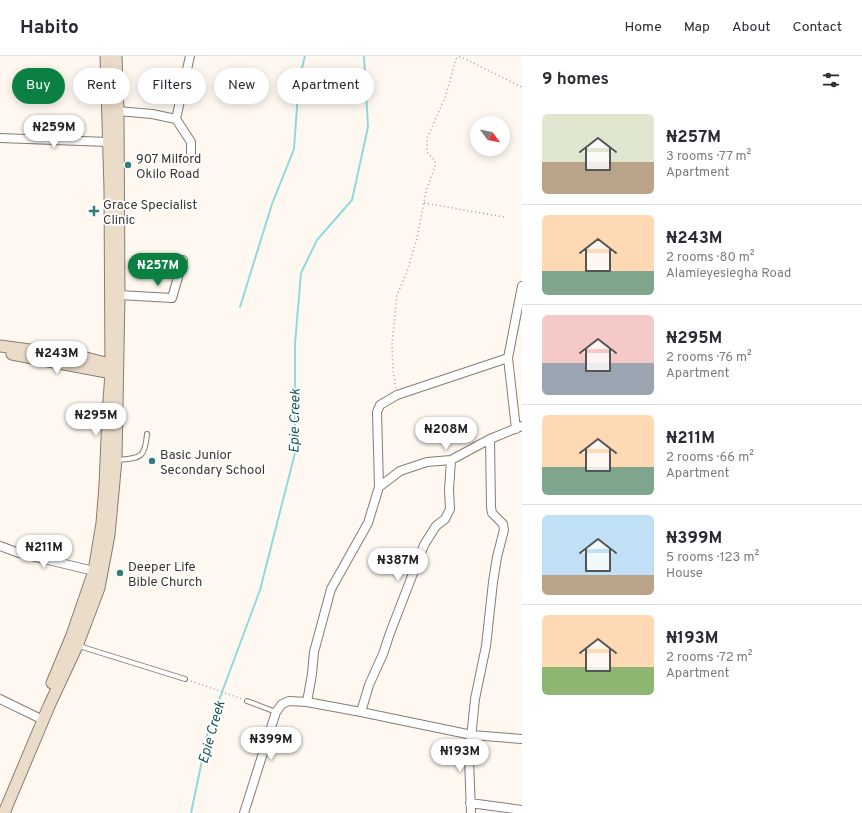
<!DOCTYPE html>
<html lang="en">
<head>
<meta charset="utf-8">
<style>
  :root { --surface:#fff; --page:#f7f7f7; --text:#2b2b33; --muted:#7c7c81; --line:#e1e1e2; --accent:#0b8043 }
  body { margin:0; font-family:Overpass,sans-serif; background:var(--page); color:var(--text); height:100vh; display:flex; flex-direction:column; font-size:15px; white-space:nowrap }
  * { box-sizing:border-box; margin:0 }
  p { font-size:13px; color:var(--muted) }
  .icon { flex:none; width:22px; height:22px; fill:none; stroke:currentColor; stroke-width:2; stroke-linecap:round; stroke-linejoin:round }
  .map { position:relative; flex:1; overflow:hidden }
  .drawer { display:flex; flex-direction:column; background:var(--surface); width:340px }
  .drawer>* { flex:none }
  .top-card { position:absolute; left:12px; top:12px; width:380px; height:36px; display:flex; gap:8px }
  .needle { width:26px; rotate:122deg }
  .buttons { position:absolute; left:470px; top:60px; display:grid; gap:8px }
  .buttons a { display:grid; place-items:center; width:40px; height:40px; border-radius:50%; background:var(--surface); box-shadow:0 2px 10px #0003; font-size:20px }
  .price { position:absolute; translate:-50% -34px; padding:0 9px; border-radius:14px; background:#fff; color:#222; font-size:13px; line-height:26px; filter:drop-shadow(0 1px 2px #0008) }
  .price::after { content:''; position:absolute; left:50%; top:24px; width:12px; height:9px; margin-left:-6px; background:inherit; clip-path:polygon(0 0,100% 0,50% 100%) }
  .price.on { background:var(--accent); color:#fff }
  ul { padding:0; list-style:none }
  li { display:flex; align-items:center; gap:12px; height:100px; padding:0 20px }
  li+li { border-top:1px solid var(--line) }
  li span { display:grid; place-items:center; flex:none; width:112px; height:80px; border-radius:6px; color:#555 }
  li>.icon { margin-inline-start:auto }
  span .icon { width:48px; height:48px; fill:#fffc; stroke-width:1 }
  li b { font-size:17px }
  h2 { display:flex; justify-content:space-between; align-items:center; height:48px; padding:0 20px; font-size:17px }
  .pill { padding:0 14px; border-radius:18px; background:var(--surface); box-shadow:0 2px 10px #0003; font-size:14px; line-height:36px }
  .pill.on { background:var(--accent); color:#fff }
  header { display:flex; align-items:center; gap:24px; box-sizing:border-box; height:56px; padding:0 20px; background:var(--surface); border-bottom:1px solid var(--line) }
  header strong { font-size:19px }
  nav { display:flex; gap:22px; margin-inline-start:auto; font-size:14px }
  main { display:flex; flex:1; min-height:0 }
  .map>svg:first-child { display:block }
  .lines { fill:none; stroke-linecap:round; stroke-linejoin:round }
  .stream { stroke:#91dadb; stroke-width:2 }
  .lane-casing { stroke:#867d73; stroke-width:6 }
  .street-casing { stroke:#867d73; stroke-width:10 }
  .secondary-casing { stroke:#867d73; stroke-width:13 }
  .path { stroke:#a6a19b; stroke-width:1.5; stroke-dasharray:1 3; stroke-linecap:butt }
  .lane { stroke:#fff; stroke-width:4 }
  .street { stroke:#fff; stroke-width:8 }
  .secondary { stroke:#ebdcca; stroke-width:11 }
  .poi-dot { fill:#327c7d; stroke:#fff; stroke-width:1.5 }
  .labels { text-anchor:middle; stroke-width:3.5; stroke-linejoin:round; paint-order:stroke }
  .poi-label { font-size:13px; fill:#393530; stroke:#fff; text-anchor:start }
  .water-label { font-size:14px; font-style:italic; fill:#1b595a; stroke:#fff }
</style>
</head>
<body>
<header>
<strong>Habito</strong>
<nav><a>Home</a><a>Map</a><a>About</a><a>Contact</a></nav>
</header>
<main>
<div class="map">
<svg width="522" height="757" viewBox="0 0 522 757">
  <rect width="100%" height="100%" fill="#fef8f1"/>
  <g class="lines">
    <path class="stream" d="M 240,251 L 272,148 L 294,93 L 299,23 L 305,0
      M 191,757 L 209,671 L 260,534 L 295,397 L 295,288 L 301,217 L 317,184 L 352,144 L 368,71 L 364,0"/>
    <g class="lane-casing">
      <path id="lane" d="M 117,404 C 140,402 145,403 147,378
        M 79,590 L 185,623
        M 247,645 L 276,656"/>
    </g>
    <g class="street-casing">
      <path id="street" d="M 118,55 L 152,58 L 176,63 L 191,86 L 191,103
        M 176,63 L 190,0
        M 0,82 L 108,86
        M 119,239 L 172,242 L 183,204
        M 516,373 L 508,302 L 522,230
        M 379,431 L 400,415 L 427,406 L 451,404 L 490,383 L 522,370
        M 0,490 L 19,497 L 94,515
        M 0,643 L 37,661
        M 307,646 L 312,618 L 314,596 L 331,533 L 368,467 L 379,431 L 377,356 L 380,349 L 397,339 L 508,302
        M 361,656 L 369,629 L 383,598 L 390,577 L 424,489 L 436,470 L 445,463 L 450,453 L 449,434 L 451,404
        M 470,747 L 522,754
        M 244,757 L 276,656 L 282,648 L 289,645 L 307,646 L 361,656 L 472,679 L 522,683
        M 471,757 L 469,702 L 475,643 L 486,590 L 493,526 L 497,501 L 504,474 L 503,468 L 492,457 L 491,451 L 490,383"/>
    </g>
    <g class="secondary-casing">
      <path id="secondary" d="M 0,290 L 82,301 L 117,310
        M 12,298 L 117,318
        M 52,627 L 72,579 L 94,515 L 102,467 L 105,429 L 108,359 L 111,317 L 110,133 L 106,0
        M 4,757 L 49,650 L 77,590 L 99,532 L 109,479 L 116,404 L 119,239 L 118,55 L 116,0"/>
    </g>
    <path class="path" d="M 424,147 L 504,161
      M 396,332 L 393,315 L 392,289 L 397,239 L 407,216 L 417,182 L 426,135 L 435,111 L 435,105 L 427,96 L 427,82 L 445,42 L 456,3 L 458,1 L 461,1 L 522,31
      M 191,625 L 242,643"/>
    <use href="#lane" class="lane"/>
    <use href="#street" class="street"/>
    <use href="#secondary" class="secondary"/>
  </g>
  <g class="poi-dot">
    <circle cx="128" cy="109" r="4"/>
    <path d="M92 149h4v4h4v4h-4v4h-4v-4h-4v-4h4z"/>
    <circle cx="152" cy="405" r="4"/>
    <circle cx="120" cy="517" r="4"/>
  </g>
  <g class="labels">
    <g class="poi-label">
      <text x="136" y="107">907 Milford<tspan x="136" dy="15">Okilo Road</tspan></text>
      <text x="103" y="153">Grace Specialist<tspan x="103" dy="15">Clinic</tspan></text>
      <text x="160" y="403">Basic Junior<tspan x="160" dy="15">Secondary School</tspan></text>
      <text x="128" y="515">Deeper Life<tspan x="128" dy="15">Bible Church</tspan></text>
    </g>
    <g class="water-label">
      <text transform="translate(294 365) rotate(-89)" y="5">Epie Creek</text>
      <text transform="translate(211 676) rotate(-74)" y="5">Epie Creek</text>
    </g>
  </g>
</svg>
<div class="buttons">
<a><svg class="needle" viewBox="-14 -14 28 28"><path d="M0-13l5 13h-10z" fill="#e53935"/><path d="M0 13l5-13h-10z" fill="#7c7c81"/></svg></a>
</div>
<b class="price" style="left:54px;top:93px">₦259M</b>
<b class="price on" style="left:158px;top:231px">₦257M</b>
<b class="price" style="left:57px;top:319px">₦243M</b>
<b class="price" style="left:96px;top:381px">₦295M</b>
<b class="price" style="left:446px;top:395px">₦208M</b>
<b class="price" style="left:44px;top:513px">₦211M</b>
<b class="price" style="left:398px;top:526px">₦387M</b>
<b class="price" style="left:271px;top:705px">₦399M</b>
<b class="price" style="left:460px;top:717px">₦193M</b>
<div class="top-card">
<a class="pill on">Buy</a>
<a class="pill">Rent</a>
<a class="pill">Filters</a>
<a class="pill">New</a>
<a class="pill">Apartment</a>
</div>
</div>
<section class="drawer">
<h2>9 homes<svg class="icon" aria-label="filters" viewBox="0 0 24 24"><path d="M4 7h16M4 17h16"/><circle cx="9" cy="7" r="2"/><circle cx="15" cy="17" r="2"/></svg></h2>
<ul>
<li><span style="background:linear-gradient(#dfe7d0 60%,#b9a48a 0)"><svg class="icon" aria-label="home" viewBox="0 0 24 24"><path d="M3 11l9-7 9 7M6 9v11h12V9"/></svg></span><div><b>₦257M</b><p>3 rooms · 77 m²</p><p>Apartment</p></div></li>
<li><span style="background:linear-gradient(#ffd9b3 70%,#7fa58c 0)"><svg class="icon" aria-label="home" viewBox="0 0 24 24"><path d="M3 11l9-7 9 7M6 9v11h12V9"/></svg></span><div><b>₦243M</b><p>2 rooms · 80 m²</p><p>Alamieyesiegha Road</p></div></li>
<li><span style="background:linear-gradient(#f6c9c9 60%,#9aa5b1 0)"><svg class="icon" aria-label="home" viewBox="0 0 24 24"><path d="M3 11l9-7 9 7M6 9v11h12V9"/></svg></span><div><b>₦295M</b><p>2 rooms · 76 m²</p><p>Apartment</p></div></li>
<li><span style="background:linear-gradient(#ffd9b3 65%,#7fa58c 0)"><svg class="icon" aria-label="home" viewBox="0 0 24 24"><path d="M3 11l9-7 9 7M6 9v11h12V9"/></svg></span><div><b>₦211M</b><p>2 rooms · 66 m²</p><p>Apartment</p></div></li>
<li><span style="background:linear-gradient(#bfe0f5 75%,#b9a48a 0)"><svg class="icon" aria-label="home" viewBox="0 0 24 24"><path d="M3 11l9-7 9 7M6 9v11h12V9"/></svg></span><div><b>₦399M</b><p>5 rooms · 123 m²</p><p>House</p></div></li>
<li><span style="background:linear-gradient(#ffd9b3 65%,#8fb573 0)"><svg class="icon" aria-label="home" viewBox="0 0 24 24"><path d="M3 11l9-7 9 7M6 9v11h12V9"/></svg></span><div><b>₦193M</b><p>2 rooms · 72 m²</p><p>Apartment</p></div></li>
</ul>
</section>
</main>
</body>
</html>
